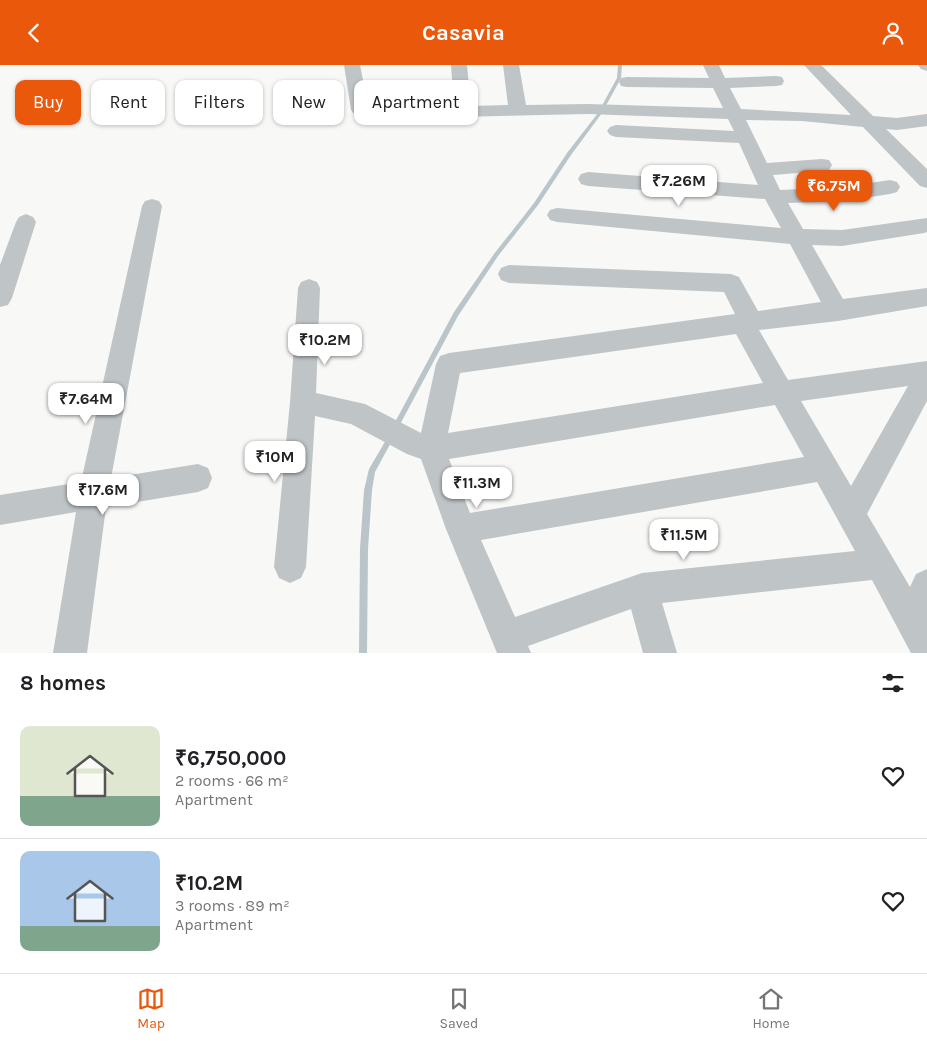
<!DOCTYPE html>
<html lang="en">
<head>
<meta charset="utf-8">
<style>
  :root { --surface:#fff; --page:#f6f6f6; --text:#202124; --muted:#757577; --line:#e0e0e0; --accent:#ea580c }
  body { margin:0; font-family:Karla,sans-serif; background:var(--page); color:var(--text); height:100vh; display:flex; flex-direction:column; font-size:19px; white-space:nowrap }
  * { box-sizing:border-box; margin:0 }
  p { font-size:16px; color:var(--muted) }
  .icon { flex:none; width:28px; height:28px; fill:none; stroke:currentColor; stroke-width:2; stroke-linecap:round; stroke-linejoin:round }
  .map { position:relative; height:588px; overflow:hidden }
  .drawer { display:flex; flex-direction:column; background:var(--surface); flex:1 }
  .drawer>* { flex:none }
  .banner { position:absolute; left:15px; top:15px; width:500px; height:45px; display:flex; gap:10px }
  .price { position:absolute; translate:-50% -42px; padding:0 11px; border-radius:10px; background:#fff; color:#222; font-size:16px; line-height:32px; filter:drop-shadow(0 1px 2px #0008) }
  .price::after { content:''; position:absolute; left:50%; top:30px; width:15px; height:11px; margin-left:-8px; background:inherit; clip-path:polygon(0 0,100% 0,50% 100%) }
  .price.selected { background:var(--accent); color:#fff }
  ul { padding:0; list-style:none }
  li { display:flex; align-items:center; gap:15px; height:125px; padding:0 20px }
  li+li { border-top:1px solid var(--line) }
  li span { display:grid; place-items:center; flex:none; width:140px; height:100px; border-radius:10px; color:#555 }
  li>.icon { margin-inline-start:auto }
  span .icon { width:60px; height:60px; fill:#fffc; stroke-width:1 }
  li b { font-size:21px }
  h2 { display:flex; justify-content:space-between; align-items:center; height:60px; padding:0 20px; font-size:21px }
  .chip { padding:0 18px; border-radius:10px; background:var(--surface); box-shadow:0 1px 4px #0004; font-size:18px; line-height:45px }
  .chip.selected { background:var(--accent); color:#fff }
  header { display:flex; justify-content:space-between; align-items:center; height:65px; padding:0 20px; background:var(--accent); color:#fff; font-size:22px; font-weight:700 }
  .dock { display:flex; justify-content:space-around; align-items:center; height:70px; border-top:1px solid var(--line); background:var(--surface); font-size:14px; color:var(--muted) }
  .dock a { display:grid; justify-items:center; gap:2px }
  .dock .selected { color:var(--accent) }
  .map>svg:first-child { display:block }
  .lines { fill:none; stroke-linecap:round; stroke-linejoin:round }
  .stream { fill:#b9c5c9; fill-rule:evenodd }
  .street { fill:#bfc4c7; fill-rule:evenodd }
</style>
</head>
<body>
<header><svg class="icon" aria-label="back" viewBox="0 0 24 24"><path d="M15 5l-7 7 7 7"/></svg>Casavia<svg class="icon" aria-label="person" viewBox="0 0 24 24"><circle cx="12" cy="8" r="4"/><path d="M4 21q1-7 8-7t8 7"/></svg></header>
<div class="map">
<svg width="927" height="588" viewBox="0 0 927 588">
  <rect width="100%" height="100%" fill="#f8f8f6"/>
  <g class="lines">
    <path class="stream" d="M 618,0 L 622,0 L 621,13 L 602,48 L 571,90 L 538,140 L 498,191 L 458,251 L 397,365 L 395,366 L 393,365 L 392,363 L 393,361 L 454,247 L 494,189 L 534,138 L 567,88 L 598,48 L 617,13 Z
      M 391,369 L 393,370 L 394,372 L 375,407 L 372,425 L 368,484 L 367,588 L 359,588 L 360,484 L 364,425 L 369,404 L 389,370 Z"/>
    <path class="street" d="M 344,0 L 360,0 L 369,45 L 366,49 L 360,50 L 354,49 L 351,45 Z
      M 451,0 L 467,0 L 471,41 L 508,40 L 503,0 L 519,0 L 526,40 L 587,39 L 723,43 L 713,23 L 627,22 L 621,21 L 619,17 L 621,13 L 627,12 L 709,13 L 703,0 L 719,0 L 725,13 L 776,11 L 782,12 L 784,16 L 782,20 L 776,21 L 730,23 L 741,44 L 851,50 L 804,0 L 821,0 L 873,51 L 897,53 L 927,49 L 927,61 L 897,65 L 886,64 L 927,104 L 927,123 L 920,121 L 863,62 L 802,56 L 746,55 L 767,98 L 822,94 L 829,95 L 832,100 L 829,105 L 822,106 L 773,110 L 780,125 L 844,122 L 890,115 L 897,117 L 900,122 L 897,127 L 890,129 L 844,136 L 788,138 L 803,164 L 842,165 L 927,153 L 927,167 L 924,168 L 842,181 L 812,180 L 843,234 L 927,223 L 927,241 L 838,256 L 759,265 L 788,315 L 927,296 L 927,336 L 867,449 L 910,522 L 916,509 L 927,504 L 927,588 L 911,588 L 872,515 L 662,538 L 677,588 L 643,588 L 631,544 L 528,581 L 531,588 L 497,588 L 446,464 L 421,394 L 407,389 L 351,359 L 315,351 L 306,502 L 301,513 L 290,518 L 279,513 L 274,502 L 290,337 L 298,223 L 301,217 L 309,214 L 317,217 L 320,223 L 316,328 L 365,339 L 421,368 L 436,299 L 440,291 L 449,288 L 735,249 L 724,227 L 509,218 L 501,215 L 498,209 L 501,203 L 509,200 L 731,209 L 739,212 L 758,246 L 821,237 L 790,179 L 557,157 L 550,155 L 547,150 L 550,145 L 557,143 L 781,163 L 765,134 L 588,121 L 581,119 L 578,114 L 581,109 L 588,107 L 758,120 L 739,78 L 616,72 L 610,70 L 607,66 L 610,62 L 616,60 L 734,66 L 728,54 L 587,49 L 415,53 L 409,52 L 406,48 L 409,44 L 454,42 ZM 736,269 L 763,318 L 448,368 L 460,308 ZM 908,321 L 851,421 L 801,336 ZM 775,340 L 804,392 L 470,448 L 449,394 ZM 817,417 L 855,486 L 642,508 L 515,552 L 481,475 Z
      M 918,0 L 927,0 L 927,6 L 921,4 Z
      M 152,134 L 159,136 L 162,141 L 111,413 L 198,399 L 208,403 L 212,413 L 208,423 L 198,427 L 106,442 L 87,588 L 53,588 L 76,447 L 0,460 L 0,430 L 81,417 L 142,141 L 145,136 Z
      M 26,149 L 33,152 L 36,157 L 12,233 L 8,240 L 0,242 L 0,200 L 16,157 L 19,152 Z"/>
  </g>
</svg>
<b class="price" style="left:679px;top:142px">₹7.26M</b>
<b class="price selected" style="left:834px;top:147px">₹6.75M</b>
<b class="price" style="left:325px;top:301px">₹10.2M</b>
<b class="price" style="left:86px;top:360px">₹7.64M</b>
<b class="price" style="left:275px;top:418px">₹10M</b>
<b class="price" style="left:477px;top:444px">₹11.3M</b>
<b class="price" style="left:103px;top:451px">₹17.6M</b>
<b class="price" style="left:684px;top:496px">₹11.5M</b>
<div class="banner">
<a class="chip selected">Buy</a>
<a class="chip">Rent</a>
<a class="chip">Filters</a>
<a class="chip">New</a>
<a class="chip">Apartment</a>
</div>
</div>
<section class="drawer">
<h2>8 homes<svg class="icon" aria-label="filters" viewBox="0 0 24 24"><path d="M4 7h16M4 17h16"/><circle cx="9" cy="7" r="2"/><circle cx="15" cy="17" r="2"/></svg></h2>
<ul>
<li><span style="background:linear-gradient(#dfe7d0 70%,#7fa58c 0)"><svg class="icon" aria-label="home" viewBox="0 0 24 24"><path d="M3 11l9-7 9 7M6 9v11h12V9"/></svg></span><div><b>₹6,750,000</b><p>2 rooms · 66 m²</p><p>Apartment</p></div><svg class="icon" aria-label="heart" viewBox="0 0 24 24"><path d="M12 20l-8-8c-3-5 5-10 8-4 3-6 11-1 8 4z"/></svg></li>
<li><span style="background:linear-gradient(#a9c7e8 75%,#7fa58c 0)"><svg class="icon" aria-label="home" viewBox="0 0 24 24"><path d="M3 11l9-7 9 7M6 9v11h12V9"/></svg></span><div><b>₹10.2M</b><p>3 rooms · 89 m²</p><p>Apartment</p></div><svg class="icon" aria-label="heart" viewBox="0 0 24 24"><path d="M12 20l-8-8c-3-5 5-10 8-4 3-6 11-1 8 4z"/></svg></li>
</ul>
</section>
<nav class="dock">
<a class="selected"><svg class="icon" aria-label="map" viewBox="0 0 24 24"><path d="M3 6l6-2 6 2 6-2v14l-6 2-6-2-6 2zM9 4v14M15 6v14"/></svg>Map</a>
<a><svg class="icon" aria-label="saved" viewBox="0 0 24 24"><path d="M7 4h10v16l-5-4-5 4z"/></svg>Saved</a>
<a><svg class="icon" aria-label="home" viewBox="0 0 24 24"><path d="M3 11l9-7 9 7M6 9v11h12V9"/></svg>Home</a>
</nav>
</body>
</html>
